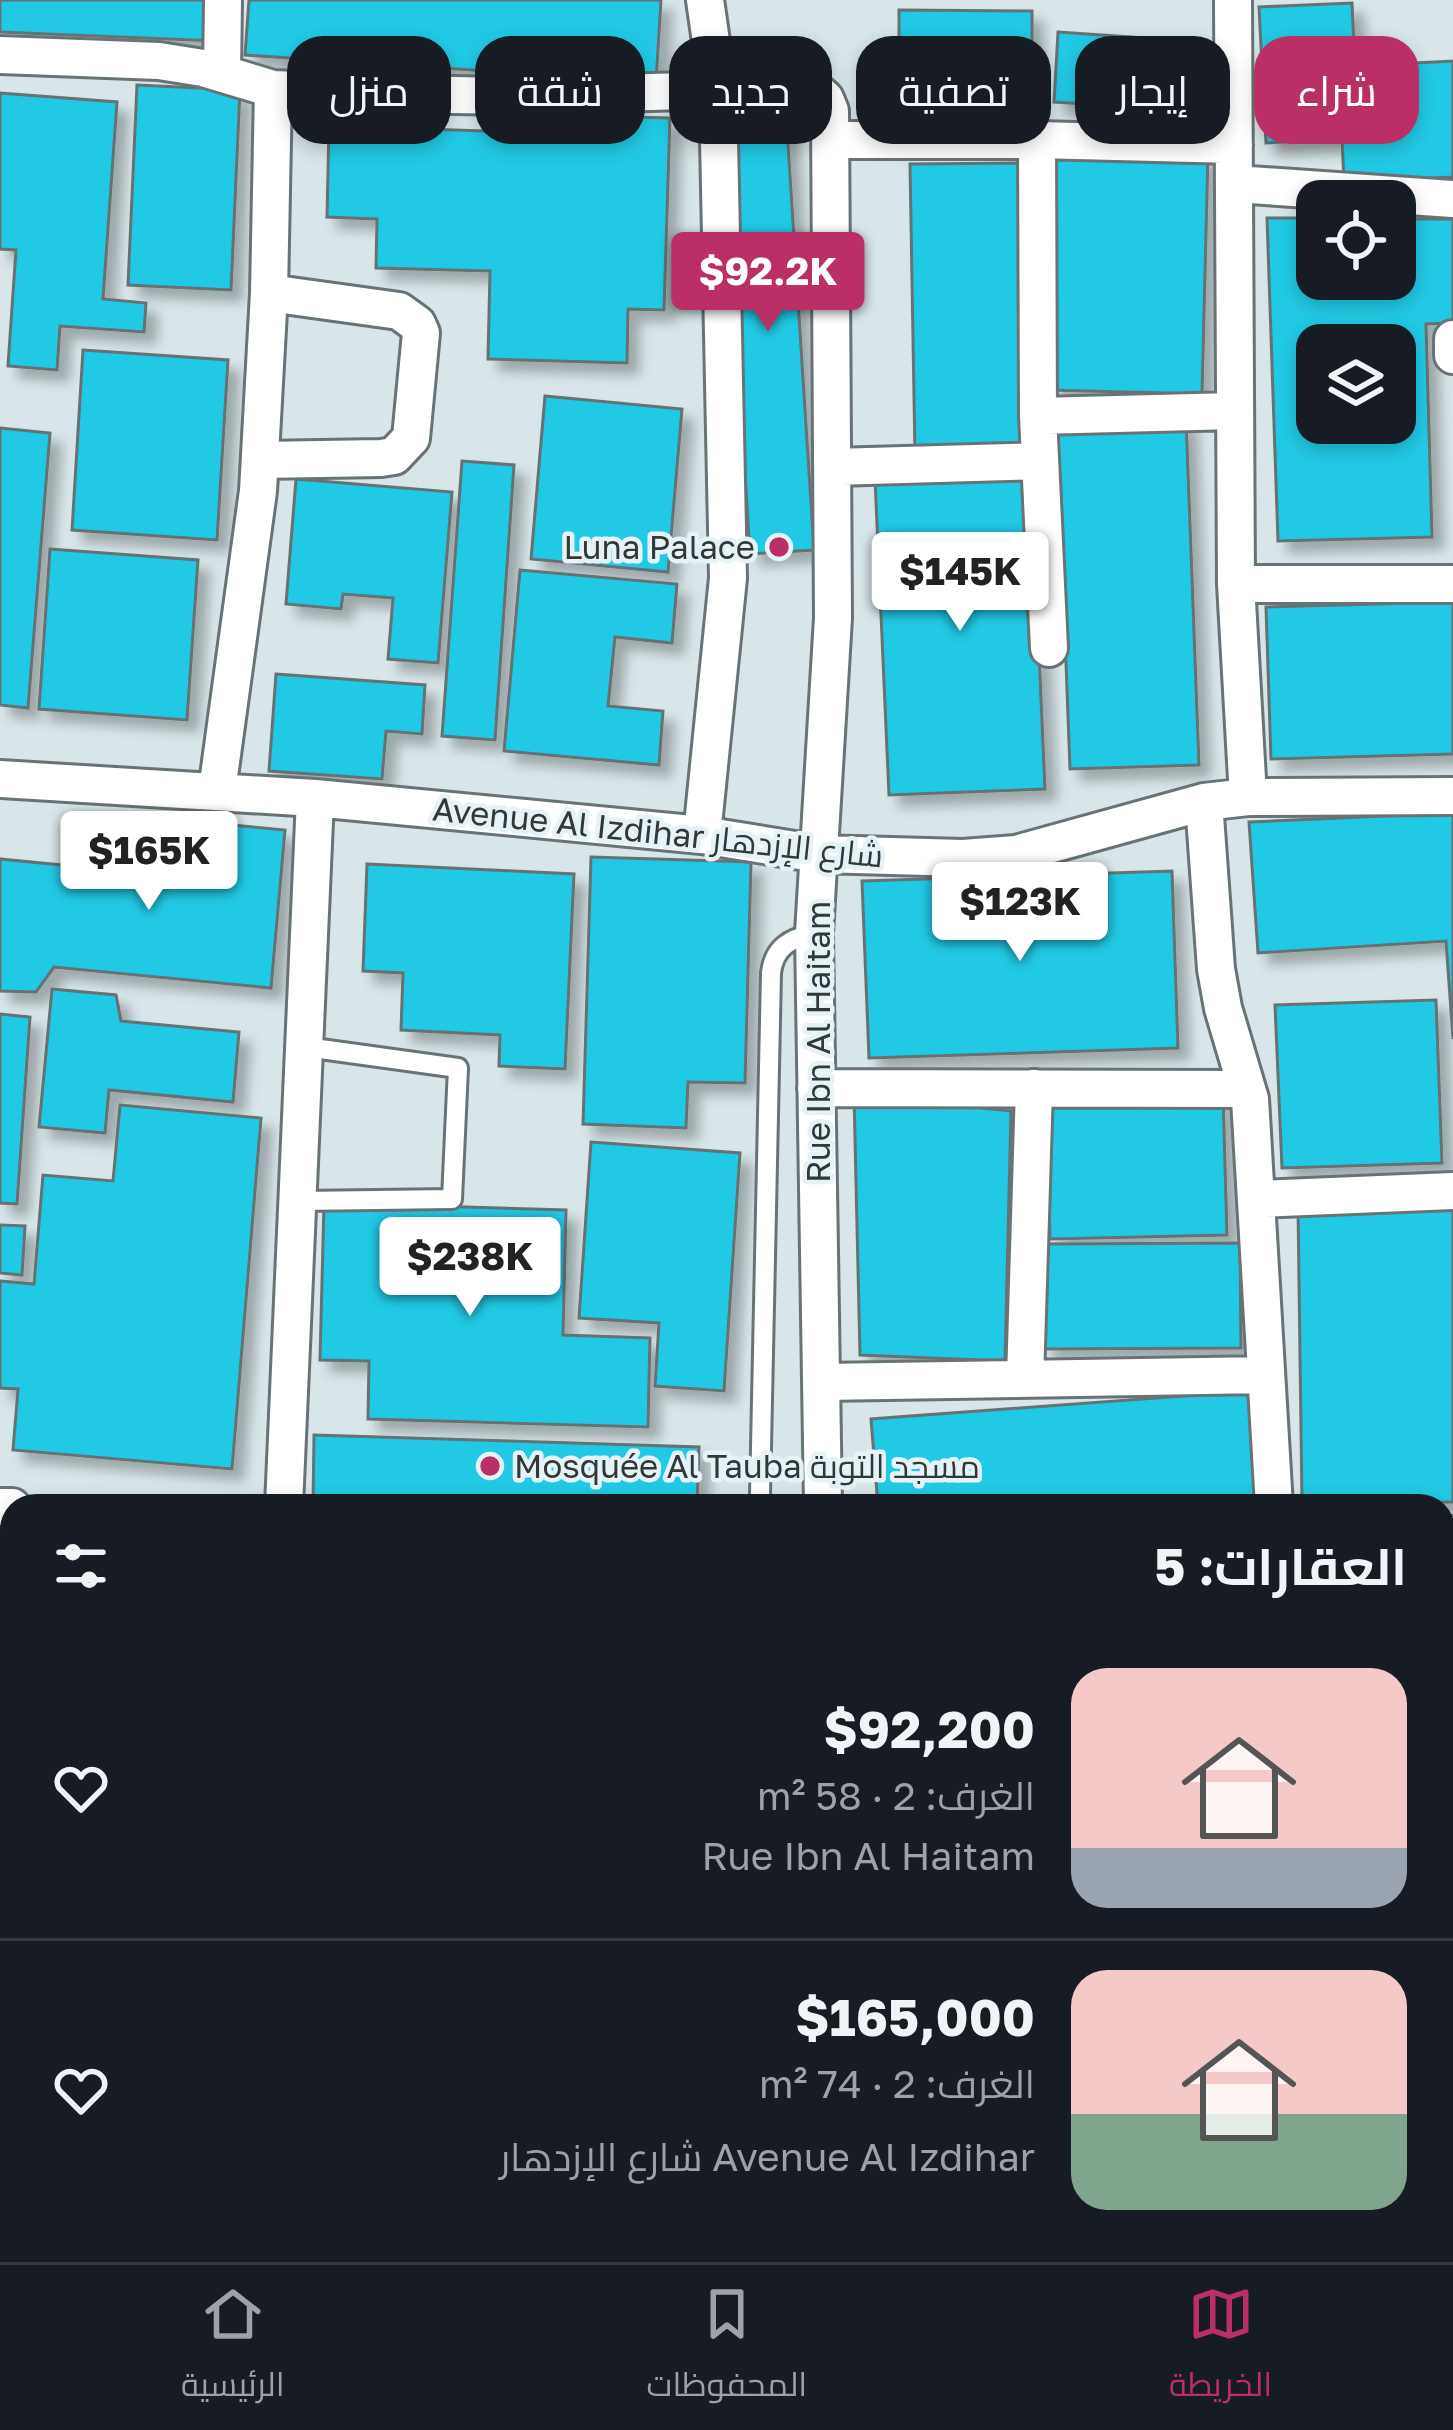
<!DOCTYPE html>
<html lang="ar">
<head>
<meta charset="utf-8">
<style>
  :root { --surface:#171b24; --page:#20242c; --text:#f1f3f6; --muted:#9ea1a6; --line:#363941; --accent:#ba2f66 }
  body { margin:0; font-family:"Golos Text",Cairo,sans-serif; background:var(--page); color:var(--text); direction:rtl; height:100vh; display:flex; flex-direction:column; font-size:45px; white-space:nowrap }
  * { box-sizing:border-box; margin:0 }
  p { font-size:39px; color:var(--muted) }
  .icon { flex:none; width:66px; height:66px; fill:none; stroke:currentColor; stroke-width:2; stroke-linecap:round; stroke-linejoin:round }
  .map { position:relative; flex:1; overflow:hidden; direction:ltr }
  .details { position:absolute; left:0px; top:1494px; width:1455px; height:768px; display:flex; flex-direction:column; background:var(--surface); border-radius:36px 36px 0 0; box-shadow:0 6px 18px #0003; direction:rtl }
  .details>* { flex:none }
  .hud { position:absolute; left:36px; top:36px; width:1383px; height:108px; direction:rtl; display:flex; gap:24px }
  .buttons { position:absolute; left:1296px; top:180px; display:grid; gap:24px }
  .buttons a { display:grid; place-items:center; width:120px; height:120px; border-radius:24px; background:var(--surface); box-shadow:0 6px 18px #0003; font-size:60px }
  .price { position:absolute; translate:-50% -102px; padding:0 27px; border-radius:12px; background:#fff; color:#222; font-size:39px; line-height:78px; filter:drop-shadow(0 3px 6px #0008) }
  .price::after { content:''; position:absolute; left:50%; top:72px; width:36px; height:27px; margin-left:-18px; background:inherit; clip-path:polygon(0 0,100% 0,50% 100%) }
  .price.current { background:var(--accent); color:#fff }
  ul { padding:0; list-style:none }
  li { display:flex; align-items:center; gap:36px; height:300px; padding:0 48px }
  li+li { border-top:3px solid var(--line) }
  li span { display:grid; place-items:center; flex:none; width:336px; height:240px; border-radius:36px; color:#555 }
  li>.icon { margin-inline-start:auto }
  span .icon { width:144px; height:144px; fill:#fffc; stroke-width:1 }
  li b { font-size:51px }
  h2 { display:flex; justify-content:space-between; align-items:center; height:144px; padding:0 48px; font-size:51px }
  .pill { padding:0 42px; border-radius:36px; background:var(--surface); box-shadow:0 6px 18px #0003; font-size:42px; line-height:108px }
  .pill.current { background:var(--accent); color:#fff }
  .menu { display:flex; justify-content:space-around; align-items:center; height:168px; border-top:3px solid var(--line); background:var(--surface); font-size:33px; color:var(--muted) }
  .menu a { display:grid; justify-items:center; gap:6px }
  .menu .current { color:var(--accent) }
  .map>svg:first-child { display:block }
  .green { fill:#fbacc1 }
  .building { fill:#21c9e4; stroke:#657274; stroke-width:3; fill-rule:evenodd; filter:url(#shadow) }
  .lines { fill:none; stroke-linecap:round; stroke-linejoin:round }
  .lane-casing { stroke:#677376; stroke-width:24 }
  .street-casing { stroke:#677376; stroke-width:42 }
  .secondary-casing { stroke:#677376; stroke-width:54 }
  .lane { stroke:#fff; stroke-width:18 }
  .street { stroke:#fff; stroke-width:36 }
  .secondary { stroke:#fff; stroke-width:48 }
  .poi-dot { fill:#ba2f66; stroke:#e5f3f6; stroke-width:4.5 }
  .labels { text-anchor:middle; stroke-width:9; stroke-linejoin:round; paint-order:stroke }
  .poi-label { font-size:33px; fill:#323839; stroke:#e5f3f6; text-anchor:end }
  .street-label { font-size:33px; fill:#323839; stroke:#e5f3f6 }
</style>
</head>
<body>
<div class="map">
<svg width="1453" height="2262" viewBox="0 0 1453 2262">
  <defs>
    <filter id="shadow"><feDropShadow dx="11" dy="11" stdDeviation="6" flood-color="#0004"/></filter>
  </defs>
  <rect width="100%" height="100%" fill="#d8e6e9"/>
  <path class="green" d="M 435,2250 L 775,2250 L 775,2262 L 136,2262 Z"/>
  <path class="building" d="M 0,0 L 218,0 L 217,41 L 0,32 Z
    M 249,0 L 661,0 L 656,82 L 245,55 Z
    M 1352,3 L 1355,66 L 1453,61 L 1453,177 L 1344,182 L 1342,139 L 1266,143 L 1259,7 Z
    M 899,10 L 1032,11 L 1032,108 L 899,107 Z
    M 1058,32 L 1203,42 L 1199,111 L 1054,102 Z
    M 137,85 L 240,90 L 231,290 L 128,285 Z
    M 0,93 L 117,102 L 103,299 L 146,303 L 144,332 L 60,326 L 57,370 L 8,366 L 16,250 L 0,249 Z
    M 786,113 L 814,550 L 750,554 L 723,117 Z
    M 594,116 L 670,118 L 664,310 L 628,309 L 627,363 L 488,359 L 490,271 L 376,268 L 377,219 L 327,217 L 329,126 L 585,134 Z
    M 1055,150 L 1208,154 L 1202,394 L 1049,390 Z
    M 1018,163 L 1023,452 L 915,454 L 910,164 Z
    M 1267,218 L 1317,218 L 1317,279 L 1395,279 L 1395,219 L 1453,219 L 1453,323 L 1426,324 L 1432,537 L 1278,541 ZM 1317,345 L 1395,345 L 1395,423 L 1317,423 Z
    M 83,350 L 228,360 L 217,540 L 72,530 Z
    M 545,396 L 682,409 L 668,572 L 531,559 Z
    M 1186,418 L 1199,765 L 1070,769 L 1057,423 Z
    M 0,428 L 50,433 L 28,708 L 0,705 Z
    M 462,461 L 514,465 L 495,740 L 442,736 Z
    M 1031,473 L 1045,789 L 889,795 L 875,479 Z
    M 296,479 L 452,492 L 438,663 L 388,659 L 393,598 L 343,594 L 341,609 L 286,604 Z
    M 50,549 L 198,560 L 187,720 L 39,709 Z
    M 520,570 L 677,584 L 672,643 L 615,637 L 608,706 L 663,711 L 659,765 L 504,751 Z
    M 1453,602 L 1453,754 L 1271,759 L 1266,607 Z
    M 276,674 L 425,685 L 422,734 L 386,731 L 382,779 L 269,771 Z
    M 1453,813 L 1453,1039 L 1446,941 L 1258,953 L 1249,822 Z
    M 179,820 L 285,830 L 271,988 L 54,967 L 36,992 L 0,991 L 0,859 L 174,876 Z
    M 591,857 L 751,862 L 745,1083 L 688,1082 L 686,1128 L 583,1124 Z
    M 367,864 L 574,874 L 565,1069 L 499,1066 L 500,1035 L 401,1030 L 403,973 L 363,971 Z
    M 1172,871 L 1178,1048 L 869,1058 L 862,881 Z
    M 52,989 L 116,995 L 121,1021 L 239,1032 L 233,1102 L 109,1090 L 105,1133 L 39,1127 Z
    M 1436,1000 L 1442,1163 L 1282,1168 L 1275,1005 Z
    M 0,1014 L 30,1017 L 17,1204 L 0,1203 Z
    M 1223,1094 L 1227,1235 L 1050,1239 L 1046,1098 Z
    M 854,1095 L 1011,1111 L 1005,1361 L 860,1355 Z
    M 120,1105 L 261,1118 L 232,1469 L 13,1450 L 18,1389 L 0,1388 L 0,1281 L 34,1284 L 43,1175 L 113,1181 Z
    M 591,1142 L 740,1153 L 724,1391 L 655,1386 L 659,1323 L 579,1318 Z
    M 324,1203 L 566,1210 L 563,1335 L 650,1338 L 648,1427 L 368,1419 L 369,1361 L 320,1360 Z
    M 1453,1205 L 1453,1502 L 1302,1503 L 1298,1206 Z
    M 0,1225 L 25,1226 L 22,1275 L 0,1273 Z
    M 1240,1243 L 1241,1348 L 1043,1349 L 1042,1244 Z
    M 1251,1391 L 1260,1506 L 878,1506 L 871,1419 Z
    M 314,1435 L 699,1447 L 697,1506 L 313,1506 Z
    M 1453,1541 L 1453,1856 L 1443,1857 L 1443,1542 Z
    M 0,1570 L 12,1571 L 12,1747 L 0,1746 Z
    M 1443,1900 L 1453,1900 L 1453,2074 L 1443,2074 Z
    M 0,1904 L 12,1905 L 12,2062 L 0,2061 Z
    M 1453,2223 L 1453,2262 L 1436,2262 L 1443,2250 L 1443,2224 Z
    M 1053,2250 L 1250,2250 L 1250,2262 L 1054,2262 Z
    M 1276,2250 L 1410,2250 L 1410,2262 L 1277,2262 Z"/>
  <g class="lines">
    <g class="lane-casing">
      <path id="lane" d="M 300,1201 L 452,1199 L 458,1068 L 306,1047
        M 764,1506 L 760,1495 L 771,973 C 774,947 790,939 814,933"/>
    </g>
    <g class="street-casing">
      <path id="street" d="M 1233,0 L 1236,584 L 1248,797
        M 0,55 L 159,61 L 203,68 L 273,89 L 396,94 L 517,96 L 718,90 L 793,82 L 807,83 L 825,99 L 830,111 L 833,618 L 814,933 L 823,1506
        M 222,73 L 223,0
        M 831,140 L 1037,140 L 1038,416 L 1049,648
        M 1037,140 L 1234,145
        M 1235,184 L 1453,199
        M 1453,339 L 1453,355
        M 1038,416 L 1235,411
        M 260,460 L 381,458 L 394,456 L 411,438 L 421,333 L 417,324 L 399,311 L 269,293
        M 833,467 L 1040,461
        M 1236,584 L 1453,584
        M 0,779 L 315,798 L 702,835 L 819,854 L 963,858 L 1016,854 L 1204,802 L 1248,797 L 1453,796
        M 217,791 L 258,491 L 269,293 L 273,89
        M 1204,802 L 1216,969 L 1223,1008 L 1250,1099 L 1274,1506
        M 702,835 L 728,578 L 718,90 L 705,0
        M 816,1088 L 1247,1089
        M 1256,1199 L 1453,1191
        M 1025,1379 L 1034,1088
        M 822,1382 L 1266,1375
        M 284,1506 L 315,798
        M 0,1507 L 12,1507
        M 1443,1535 L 1453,1535
        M 1443,1884 L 1453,1885
        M 1426,2250 L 1426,2262
        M 870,2262 L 871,2250
        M 1036,2262 L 1036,2250"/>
    </g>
    <g class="secondary-casing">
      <path id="secondary" d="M 0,2121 L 12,2121
        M 1443,2161 L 1453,2161"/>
    </g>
    <use href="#lane" class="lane"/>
    <use href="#street" class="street"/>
    <use href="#secondary" class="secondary"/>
  </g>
  <g class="poi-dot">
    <circle cx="779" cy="547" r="12"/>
    <circle cx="490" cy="1466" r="12"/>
  </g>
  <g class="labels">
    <g class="poi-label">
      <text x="755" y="559">Luna Palace</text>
      <text x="514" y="1478" text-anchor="start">Mosquée Al Tauba مسجد التوبة</text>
    </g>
    <g class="street-label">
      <text transform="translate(658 832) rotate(6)" y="12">Avenue Al Izdihar شارع الإزدهار</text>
      <text transform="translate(818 1042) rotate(-90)" y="12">Rue Ibn Al Haitam</text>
    </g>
  </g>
</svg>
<div class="buttons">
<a><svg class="icon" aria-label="locate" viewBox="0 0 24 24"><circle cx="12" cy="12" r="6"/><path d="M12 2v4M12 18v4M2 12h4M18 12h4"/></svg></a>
<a><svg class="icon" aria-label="layers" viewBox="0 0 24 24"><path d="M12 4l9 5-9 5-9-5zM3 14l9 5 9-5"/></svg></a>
</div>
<b class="price current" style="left:768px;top:334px">$92.2K</b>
<b class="price" style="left:960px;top:634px">$145K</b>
<b class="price" style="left:149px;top:913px">$165K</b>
<b class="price" style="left:1020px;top:964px">$123K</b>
<b class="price" style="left:470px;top:1319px">$238K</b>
<div class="hud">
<a class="pill current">شراء</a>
<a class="pill">إيجار</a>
<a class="pill">تصفية</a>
<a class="pill">جديد</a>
<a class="pill">شقة</a>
<a class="pill">منزل</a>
</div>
<section class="details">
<h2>العقارات: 5<svg class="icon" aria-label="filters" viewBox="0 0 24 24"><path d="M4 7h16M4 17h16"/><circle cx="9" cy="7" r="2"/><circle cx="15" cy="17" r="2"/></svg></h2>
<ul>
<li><span style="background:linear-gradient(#f6c9c9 75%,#9aa5b1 0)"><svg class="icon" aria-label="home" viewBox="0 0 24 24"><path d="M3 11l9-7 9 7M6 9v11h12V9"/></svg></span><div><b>$92,200</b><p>الغرف: 2 · 58 m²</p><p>Rue Ibn Al Haitam</p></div><svg class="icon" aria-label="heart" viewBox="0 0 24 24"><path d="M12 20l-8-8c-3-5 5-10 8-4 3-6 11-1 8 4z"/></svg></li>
<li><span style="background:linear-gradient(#f6c9c9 60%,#7fa58c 0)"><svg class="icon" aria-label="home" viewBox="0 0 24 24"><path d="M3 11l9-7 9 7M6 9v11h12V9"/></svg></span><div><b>$165,000</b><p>الغرف: 2 · 74 m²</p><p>Avenue Al Izdihar شارع الإزدهار</p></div><svg class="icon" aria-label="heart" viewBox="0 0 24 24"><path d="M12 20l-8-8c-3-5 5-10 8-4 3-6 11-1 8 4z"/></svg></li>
</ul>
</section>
</div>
<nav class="menu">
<a class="current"><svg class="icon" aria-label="map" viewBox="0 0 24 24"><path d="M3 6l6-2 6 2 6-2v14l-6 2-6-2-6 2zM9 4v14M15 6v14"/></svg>الخريطة</a>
<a><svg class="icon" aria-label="saved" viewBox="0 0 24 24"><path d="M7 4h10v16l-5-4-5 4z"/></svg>المحفوظات</a>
<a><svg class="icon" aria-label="home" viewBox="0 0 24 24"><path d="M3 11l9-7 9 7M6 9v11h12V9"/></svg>الرئيسية</a>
</nav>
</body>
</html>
